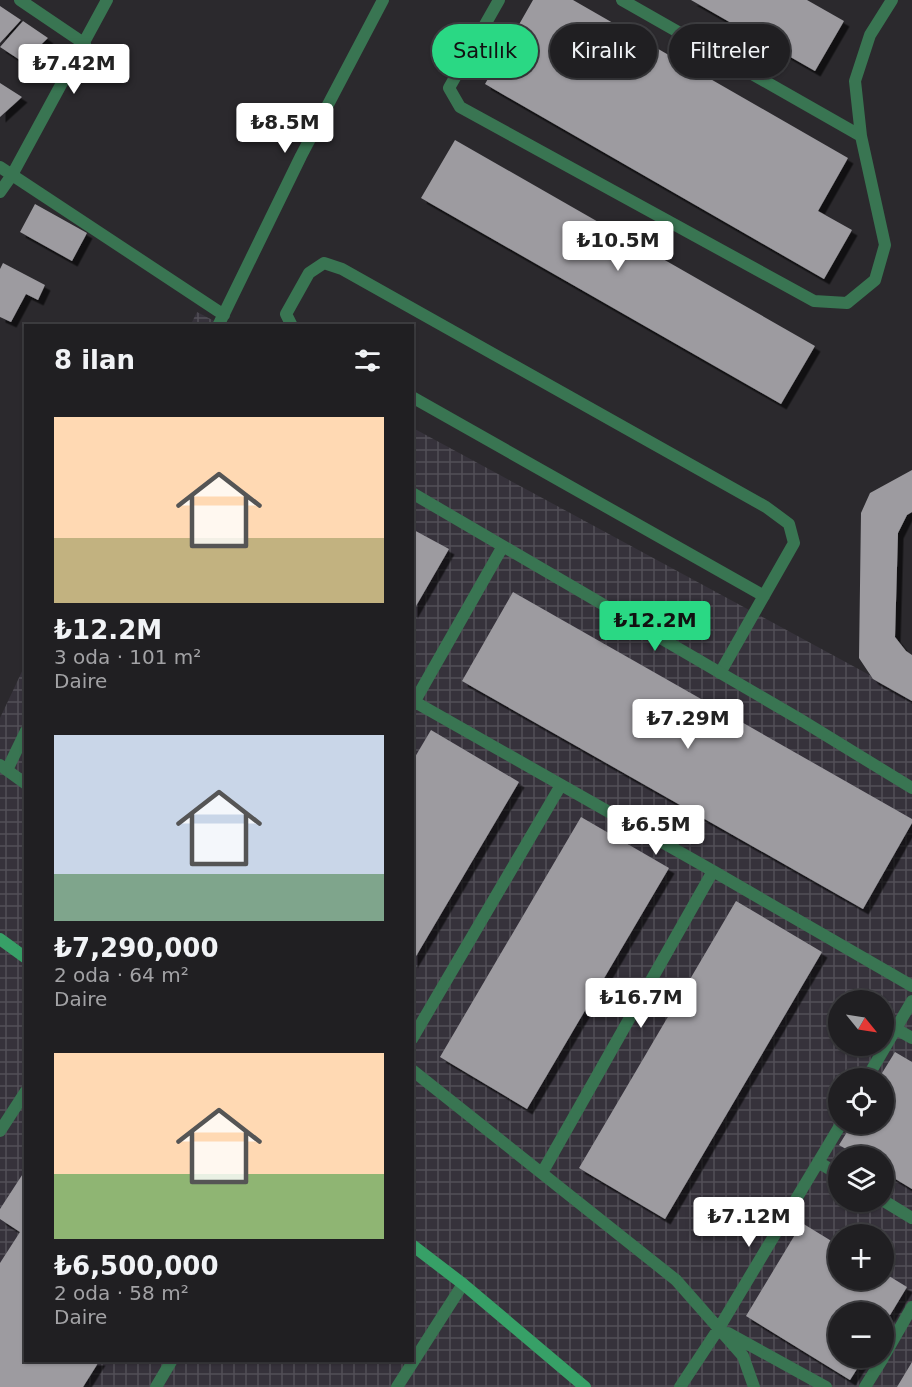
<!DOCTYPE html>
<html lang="tr">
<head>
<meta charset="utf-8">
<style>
  :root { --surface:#201f22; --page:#2d2c2f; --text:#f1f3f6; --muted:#a2a2a5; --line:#3d3d40; --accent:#2ad884 }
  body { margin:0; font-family:"DejaVu Sans",sans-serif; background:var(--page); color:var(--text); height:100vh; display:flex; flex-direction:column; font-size:22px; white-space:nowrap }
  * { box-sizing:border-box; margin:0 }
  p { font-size:20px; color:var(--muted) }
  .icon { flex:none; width:33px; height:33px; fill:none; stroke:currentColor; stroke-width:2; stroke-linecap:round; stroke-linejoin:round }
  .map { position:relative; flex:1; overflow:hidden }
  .details { position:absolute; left:24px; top:324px; width:390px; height:1038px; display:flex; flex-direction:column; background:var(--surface); border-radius:0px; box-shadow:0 2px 4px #0004,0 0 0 2px var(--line) }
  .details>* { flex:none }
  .hud { position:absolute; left:432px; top:24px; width:390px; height:54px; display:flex; gap:12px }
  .needle { width:39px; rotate:120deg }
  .buttons { position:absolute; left:828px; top:990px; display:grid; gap:12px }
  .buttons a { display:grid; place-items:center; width:66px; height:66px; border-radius:50%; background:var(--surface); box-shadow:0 2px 4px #0004,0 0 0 2px var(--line); font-size:30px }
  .price { position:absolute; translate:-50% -51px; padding:0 14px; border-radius:6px; background:#fff; color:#222; font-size:20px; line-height:39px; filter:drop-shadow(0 2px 3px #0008) }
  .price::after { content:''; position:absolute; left:50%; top:36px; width:18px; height:14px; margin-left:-9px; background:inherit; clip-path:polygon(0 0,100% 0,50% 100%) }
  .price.on { background:var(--accent); color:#111 }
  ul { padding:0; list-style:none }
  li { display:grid; align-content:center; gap:12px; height:318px; padding:0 30px }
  li span { display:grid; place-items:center; height:186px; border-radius:0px; color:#555 }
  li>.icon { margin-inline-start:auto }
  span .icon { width:108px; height:108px; fill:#fffc; stroke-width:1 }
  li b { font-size:26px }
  h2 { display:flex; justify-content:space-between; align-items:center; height:72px; padding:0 30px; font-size:26px }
  .pill { padding:0 21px; border-radius:27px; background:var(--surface); box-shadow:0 2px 4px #0004,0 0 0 2px var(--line); font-size:21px; line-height:54px }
  .pill.on { background:var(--accent); color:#111 }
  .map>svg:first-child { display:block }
  .industrial { fill:url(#industrial-grid); fill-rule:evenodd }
  .building { fill:#9d9ba0; filter:url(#shadow) }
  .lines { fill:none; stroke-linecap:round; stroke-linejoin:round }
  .lane { stroke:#397552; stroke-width:12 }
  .street { stroke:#397552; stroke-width:12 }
  .secondary { stroke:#37a067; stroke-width:12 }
</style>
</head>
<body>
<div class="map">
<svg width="912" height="1387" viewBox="0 0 912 1387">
  <defs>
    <pattern id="industrial-grid" width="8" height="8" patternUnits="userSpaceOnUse" patternTransform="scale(1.5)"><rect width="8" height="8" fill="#36323b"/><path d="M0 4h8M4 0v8" fill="none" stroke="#524f57"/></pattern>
    <filter id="shadow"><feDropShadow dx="5.5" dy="5.5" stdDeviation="0" flood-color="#0009"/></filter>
  </defs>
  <rect width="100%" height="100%" fill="#2b292d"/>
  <path class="industrial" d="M 197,312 L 222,325 L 190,326 Z
    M 413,428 L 912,698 L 912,1387 L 0,1387 L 0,718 L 25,665 L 26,1360 L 412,1360 ZM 838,1000 L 884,1000 L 884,1046 L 838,1046 ZM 838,1078 L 884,1078 L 884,1124 L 838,1124 ZM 838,1156 L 884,1156 L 884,1202 L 838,1202 ZM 838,1234 L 884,1234 L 884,1280 L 838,1280 ZM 838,1312 L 884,1312 L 884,1358 L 838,1358 Z"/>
  <path class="building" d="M 533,0 L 573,0 L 848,158 L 818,211 L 852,230 L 824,279 L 485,84 Z
    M 691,0 L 807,0 L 844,21 L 815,71 Z
    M 0,6 L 21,20 L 0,43 Z
    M 23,21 L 48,38 L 23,62 L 0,47 Z
    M 0,83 L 22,97 L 0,117 Z
    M 455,140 L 815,346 L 781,404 L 421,198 Z
    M 35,204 L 87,233 L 72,261 L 20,232 Z
    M 3,263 L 45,285 L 38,300 L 26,294 L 11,322 L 0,317 L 0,269 Z
    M 912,470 L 912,512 L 907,515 L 898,533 L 895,637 L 906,651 L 912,655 L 912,701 L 873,679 L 859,658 L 861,513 L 870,493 Z
    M 412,529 L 449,549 L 412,613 Z
    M 513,592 L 912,819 L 912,823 L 863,909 L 462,681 Z
    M 431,730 L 519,782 L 412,963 L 412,762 Z
    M 581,817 L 669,868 L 527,1109 L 440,1057 Z
    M 736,901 L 822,952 L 665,1219 L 579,1168 Z
    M 895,1052 L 912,1062 L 912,1189 L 884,1172 L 884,1156 L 858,1156 L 839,1145 L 852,1124 L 884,1124 L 884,1078 L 879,1078 Z
    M 26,1169 L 26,1360 L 100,1360 L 83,1387 L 0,1387 L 0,1263 L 20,1232 L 0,1219 L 0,1209 Z
    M 802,1223 L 838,1245 L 838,1280 L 884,1280 L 884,1273 L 907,1287 L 884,1325 L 884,1312 L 838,1312 L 838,1358 L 864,1358 L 850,1380 L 746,1316 Z
    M 912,1362 L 912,1387 L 897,1387 Z"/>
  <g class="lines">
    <path class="lane" d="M 499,0 L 449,88 L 460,107 L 814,301 L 847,303 L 875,280 L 885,245 L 861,136 L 855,81 L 870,35 L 892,0
      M 622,0 L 861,136
      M 292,326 L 286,314 L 309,273 L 324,263 L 342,269 L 766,507 L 789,524 L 794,543 L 720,673
      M 412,397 L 764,596"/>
    <path class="street" d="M 20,0 L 85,44
      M 0,167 L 224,315
      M 0,192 L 12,175 L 107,0
      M 218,326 L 301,156 L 383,0
      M 412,493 L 801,720 L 912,788
      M 415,702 L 713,871 L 912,986
      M 412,706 L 503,546
      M 0,765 L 26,784
      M 7,770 L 26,731
      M 896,1029 L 912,1038
      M 412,1039 L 561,785
      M 412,1070 L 676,1280 L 743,1356 L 754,1387
      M 867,1078 L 912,1001
      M 0,1131 L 26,1091
      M 818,1162 L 838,1174
      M 542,1173 L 713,871
      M 884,1201 L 912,1218
      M 728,1333 L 826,1387
      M 884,1356 L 912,1307
      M 156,1387 L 172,1360
      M 397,1387 L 463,1284
      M 680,1387 L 719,1328 L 841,1124
      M 865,1387 L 883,1358"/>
    <path class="secondary" d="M 0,939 L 26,958
      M 412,1245 L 463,1284 L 585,1387"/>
  </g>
</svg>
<div class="buttons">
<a><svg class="needle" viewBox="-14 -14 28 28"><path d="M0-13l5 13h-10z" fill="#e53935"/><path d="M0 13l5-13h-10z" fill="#a2a2a5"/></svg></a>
<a><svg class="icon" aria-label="locate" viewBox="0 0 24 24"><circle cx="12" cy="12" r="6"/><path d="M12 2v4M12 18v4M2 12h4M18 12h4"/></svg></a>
<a><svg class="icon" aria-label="layers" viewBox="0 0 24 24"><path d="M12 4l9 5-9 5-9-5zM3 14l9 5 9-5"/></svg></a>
<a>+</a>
<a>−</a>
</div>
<b class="price" style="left:74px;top:95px">₺7.42M</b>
<b class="price" style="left:285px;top:154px">₺8.5M</b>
<b class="price" style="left:618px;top:272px">₺10.5M</b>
<b class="price on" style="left:655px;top:652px">₺12.2M</b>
<b class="price" style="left:688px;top:750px">₺7.29M</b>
<b class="price" style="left:656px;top:856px">₺6.5M</b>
<b class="price" style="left:641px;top:1029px">₺16.7M</b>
<b class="price" style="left:749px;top:1248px">₺7.12M</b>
<div class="hud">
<a class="pill on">Satılık</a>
<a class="pill">Kiralık</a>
<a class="pill">Filtreler</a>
</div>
<section class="details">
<h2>8 ilan<svg class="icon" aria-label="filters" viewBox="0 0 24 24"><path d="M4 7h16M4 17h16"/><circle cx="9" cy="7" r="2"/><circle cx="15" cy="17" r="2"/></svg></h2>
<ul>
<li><span style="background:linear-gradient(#ffd9b3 65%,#c2b280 0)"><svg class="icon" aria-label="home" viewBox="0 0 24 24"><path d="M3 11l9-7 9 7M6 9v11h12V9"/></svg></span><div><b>₺12.2M</b><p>3 oda · 101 m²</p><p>Daire</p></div></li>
<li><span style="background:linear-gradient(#c9d6e8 75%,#7fa58c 0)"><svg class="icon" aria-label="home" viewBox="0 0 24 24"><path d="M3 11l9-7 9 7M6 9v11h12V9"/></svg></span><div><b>₺7,290,000</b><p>2 oda · 64 m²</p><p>Daire</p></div></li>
<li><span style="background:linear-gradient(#ffd9b3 65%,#8fb573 0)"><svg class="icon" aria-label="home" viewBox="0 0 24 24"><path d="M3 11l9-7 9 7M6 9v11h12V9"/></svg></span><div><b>₺6,500,000</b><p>2 oda · 58 m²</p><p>Daire</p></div></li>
</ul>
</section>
</div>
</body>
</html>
